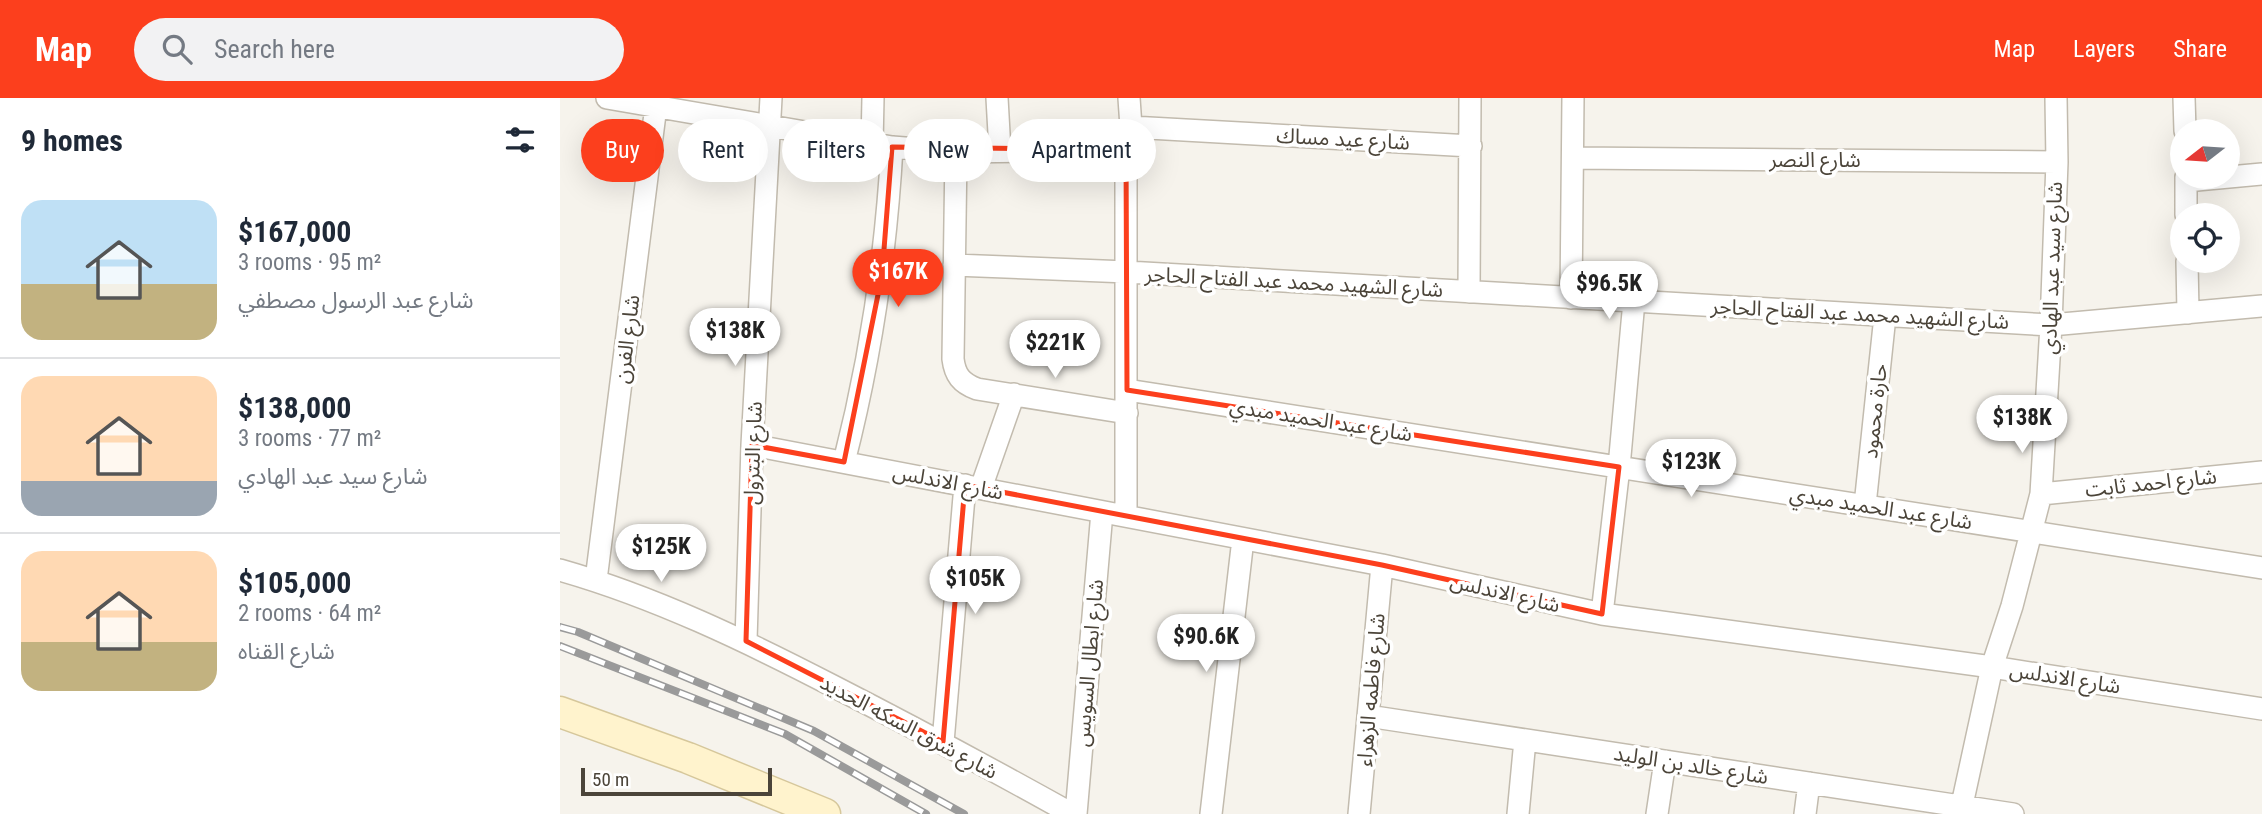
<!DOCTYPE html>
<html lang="en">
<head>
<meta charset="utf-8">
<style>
  :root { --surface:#fff; --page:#f2f2f3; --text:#1f2937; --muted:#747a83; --line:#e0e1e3; --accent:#fc3f1d }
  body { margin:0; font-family:"Roboto Condensed","Noto Sans Arabic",sans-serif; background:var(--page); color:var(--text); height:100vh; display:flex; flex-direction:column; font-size:26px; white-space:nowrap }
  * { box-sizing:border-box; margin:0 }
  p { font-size:23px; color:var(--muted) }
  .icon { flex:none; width:38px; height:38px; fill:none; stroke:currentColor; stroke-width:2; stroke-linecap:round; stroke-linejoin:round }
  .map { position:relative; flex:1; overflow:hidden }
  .sheet { display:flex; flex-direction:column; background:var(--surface); width:560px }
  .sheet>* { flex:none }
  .top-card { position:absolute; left:21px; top:21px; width:665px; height:63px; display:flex; gap:14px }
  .needle { width:46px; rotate:253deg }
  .buttons { position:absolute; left:1610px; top:21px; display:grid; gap:14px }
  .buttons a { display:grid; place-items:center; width:70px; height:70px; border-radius:50%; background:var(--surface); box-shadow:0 7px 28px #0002; font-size:35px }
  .scale { position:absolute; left:21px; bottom:18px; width:191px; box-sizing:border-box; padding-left:7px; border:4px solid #4b4439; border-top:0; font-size:19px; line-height:24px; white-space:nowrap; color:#4b4439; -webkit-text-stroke:5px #fff; paint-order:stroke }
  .price { position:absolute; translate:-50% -60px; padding:0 16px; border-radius:24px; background:#fff; color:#222; font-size:23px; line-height:46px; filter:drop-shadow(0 2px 4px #0008) }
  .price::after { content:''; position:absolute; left:50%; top:42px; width:21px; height:16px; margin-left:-10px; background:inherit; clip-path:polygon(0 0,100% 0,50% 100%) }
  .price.selected { background:var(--accent); color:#fff }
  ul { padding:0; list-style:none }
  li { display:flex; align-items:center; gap:21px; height:175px; padding:0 21px }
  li+li { border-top:2px solid var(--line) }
  li span { display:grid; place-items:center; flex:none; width:196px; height:140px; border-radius:21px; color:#555 }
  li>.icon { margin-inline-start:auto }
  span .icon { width:84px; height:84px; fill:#fffc; stroke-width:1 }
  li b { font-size:30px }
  h2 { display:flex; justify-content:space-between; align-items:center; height:84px; padding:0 21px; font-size:30px }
  .tag { padding:0 24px; border-radius:32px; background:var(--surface); box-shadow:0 7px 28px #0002; font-size:24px; line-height:63px }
  .tag.selected { background:var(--accent); color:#fff }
  header { display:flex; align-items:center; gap:42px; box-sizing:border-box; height:98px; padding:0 35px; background:var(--accent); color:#fff }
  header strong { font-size:33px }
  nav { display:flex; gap:38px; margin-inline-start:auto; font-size:24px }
  .search { width:490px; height:63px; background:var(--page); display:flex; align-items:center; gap:18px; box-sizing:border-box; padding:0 24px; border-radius:38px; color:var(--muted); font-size:26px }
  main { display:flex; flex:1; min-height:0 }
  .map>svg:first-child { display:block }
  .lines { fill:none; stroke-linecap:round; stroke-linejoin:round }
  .minor-casing { stroke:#c2bbae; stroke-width:24 }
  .secondary-casing { stroke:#d6c79b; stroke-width:33 }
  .minor { stroke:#fff; stroke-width:21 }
  .secondary { stroke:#fff3cd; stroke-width:30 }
  .rail-casing { stroke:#9a9a9a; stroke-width:8 }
  .rail { stroke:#fff; stroke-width:5; stroke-dasharray:16; stroke-linecap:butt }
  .marked { fill:none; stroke:#fc3f1d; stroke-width:5; stroke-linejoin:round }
  .labels { text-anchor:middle; stroke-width:7; stroke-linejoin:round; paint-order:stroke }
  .street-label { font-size:21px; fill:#4b4439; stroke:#fff }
</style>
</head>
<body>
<header>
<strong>Map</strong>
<div class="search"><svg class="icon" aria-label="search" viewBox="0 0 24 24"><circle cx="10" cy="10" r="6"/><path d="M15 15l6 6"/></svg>Search here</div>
<nav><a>Map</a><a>Layers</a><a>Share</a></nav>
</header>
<main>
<section class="sheet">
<h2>9 homes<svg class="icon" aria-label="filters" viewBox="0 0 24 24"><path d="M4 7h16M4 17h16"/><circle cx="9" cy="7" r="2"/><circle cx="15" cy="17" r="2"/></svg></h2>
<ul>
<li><span style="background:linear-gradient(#bfe0f5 60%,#c2b280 0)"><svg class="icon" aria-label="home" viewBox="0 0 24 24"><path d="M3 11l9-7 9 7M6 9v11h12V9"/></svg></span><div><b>$167,000</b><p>3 rooms · 95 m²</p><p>شارع عبد الرسول مصطفي</p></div></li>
<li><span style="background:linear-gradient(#ffd9b3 75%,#9aa5b1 0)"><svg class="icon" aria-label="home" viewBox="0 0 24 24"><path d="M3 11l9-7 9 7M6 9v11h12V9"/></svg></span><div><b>$138,000</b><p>3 rooms · 77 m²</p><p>شارع سيد عبد الهادي</p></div></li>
<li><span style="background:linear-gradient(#ffd9b3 65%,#c2b280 0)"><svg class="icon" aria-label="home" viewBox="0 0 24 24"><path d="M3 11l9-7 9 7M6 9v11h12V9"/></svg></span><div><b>$105,000</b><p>2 rooms · 64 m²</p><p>شارع القناه</p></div></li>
</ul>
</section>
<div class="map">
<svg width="1702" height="716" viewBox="0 0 1702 716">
  <rect width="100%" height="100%" fill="#f6f3ec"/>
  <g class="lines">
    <g class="minor-casing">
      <path id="minor" d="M 47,0 L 332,49 L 396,54 L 566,52
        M 437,0 L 440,53
        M 1624,0 L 1625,33
        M 571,29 L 911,48
        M 312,47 L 313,0
        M 396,54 L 393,261 C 395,277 401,285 417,291 L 567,315
        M 1014,60 L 1497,64
        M 1626,79 L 1626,117
        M 1626,83 L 1702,76
        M 1627,163 L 1628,215
        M 394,167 L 567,174 L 1491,227 L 1702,208
        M 909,194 L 910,0
        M 1011,200 L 1013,0
        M 567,292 L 1702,470
        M 192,347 L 822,467 L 1042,516 L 1432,569 L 1702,611
        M 284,364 C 311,259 326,158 332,49
        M 421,390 L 454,296
        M 1481,396 L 1702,374
        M 1305,407 L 1325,218
        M 566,418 L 566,52 L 571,29 L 569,0
        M 0,472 C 95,499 186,543 273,588 C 353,629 433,672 512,716
        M 36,482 L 97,0
        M 1042,516 L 1059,369 L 1074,203
        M 186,543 L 192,347 L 211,0
        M 808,618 L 1453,716
        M 383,644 L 405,387
        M 516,716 L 542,414
        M 651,716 L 683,441
        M 799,716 L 822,467
        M 958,716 L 965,642
        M 1097,716 L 1105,663
        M 1245,716 L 1249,685
        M 1400,716 L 1432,569 L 1452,508 L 1481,396 L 1491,227 L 1497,64 L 1496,0"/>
    </g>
    <g class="secondary-casing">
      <path id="secondary" d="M 0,614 L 128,660 L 265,716"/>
    </g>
    <use href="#minor" class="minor"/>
    <use href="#secondary" class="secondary"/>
    <g class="rail-casing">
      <path id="rail" d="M 0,529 L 18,534 L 254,633 L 404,716
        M 0,548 L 225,636 L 366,716"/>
    </g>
    <use href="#rail" class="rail"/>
  </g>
  <path class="marked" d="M 332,49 L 566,52 L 567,292 L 1059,369 L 1042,516 L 822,467 L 405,387 L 383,644 L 186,543 L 192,347 L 284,364 L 322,177 Z"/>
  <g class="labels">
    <g class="street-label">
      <text transform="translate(783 41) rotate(3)" y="7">شارع عيد مساك</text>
      <text x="1255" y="69">شارع النصر</text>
      <text transform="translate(1492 170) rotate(-88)" y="7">شارع سيد عبد الهادي</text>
      <text transform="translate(734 184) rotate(3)" y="7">شارع الشهيد محمد عبد الفتاح الحاجر</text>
      <text transform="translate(1300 216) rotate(3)" y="7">شارع الشهيد محمد عبد الفتاح الحاجر</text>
      <text transform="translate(67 241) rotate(-83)" y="7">شارع الفرن</text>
      <text transform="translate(1315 313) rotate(-84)" y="7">حارة محمود</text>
      <text transform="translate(761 322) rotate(9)" y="7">شارع عبد الحميد مبدي</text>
      <text transform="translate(193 355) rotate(-88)" y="7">شارع البترول</text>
      <text transform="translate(388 384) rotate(11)" y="7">شارع الاندلس</text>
      <text transform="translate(1591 385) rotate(-6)" y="7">شارع احمد ثابت</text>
      <text transform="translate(1321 410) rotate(9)" y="7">شارع عبد الحميد مبدي</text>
      <text transform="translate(945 495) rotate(13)" y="7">شارع الاندلس</text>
      <text transform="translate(529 565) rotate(-85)" y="7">شارع ابطال السويس</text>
      <text transform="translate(1505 580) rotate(9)" y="7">شارع الاندلس</text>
      <text transform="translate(811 592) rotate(-85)" y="7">شارع فاطمه الزهراء</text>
      <text transform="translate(349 629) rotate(28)" y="7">شارع شرق السكه الحديد</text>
      <text transform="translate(1131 667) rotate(9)" y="7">شارع خالد بن الوليد</text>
    </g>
  </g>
</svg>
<div class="buttons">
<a><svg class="needle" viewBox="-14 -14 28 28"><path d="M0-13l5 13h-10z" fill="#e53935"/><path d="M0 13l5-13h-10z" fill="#747a83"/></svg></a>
<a><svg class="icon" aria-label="locate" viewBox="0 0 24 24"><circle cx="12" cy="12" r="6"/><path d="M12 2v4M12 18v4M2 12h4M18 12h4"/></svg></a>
</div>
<div class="scale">50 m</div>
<b class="price selected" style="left:338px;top:211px">$167K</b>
<b class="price" style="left:1049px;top:223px">$96.5K</b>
<b class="price" style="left:175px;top:270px">$138K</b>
<b class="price" style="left:495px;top:282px">$221K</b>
<b class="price" style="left:1462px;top:357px">$138K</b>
<b class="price" style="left:1131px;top:401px">$123K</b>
<b class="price" style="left:101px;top:486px">$125K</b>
<b class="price" style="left:415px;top:518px">$105K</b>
<b class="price" style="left:646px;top:576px">$90.6K</b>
<div class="top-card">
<a class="tag selected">Buy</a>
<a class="tag">Rent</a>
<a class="tag">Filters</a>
<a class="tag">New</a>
<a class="tag">Apartment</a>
</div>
</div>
</main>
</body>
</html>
